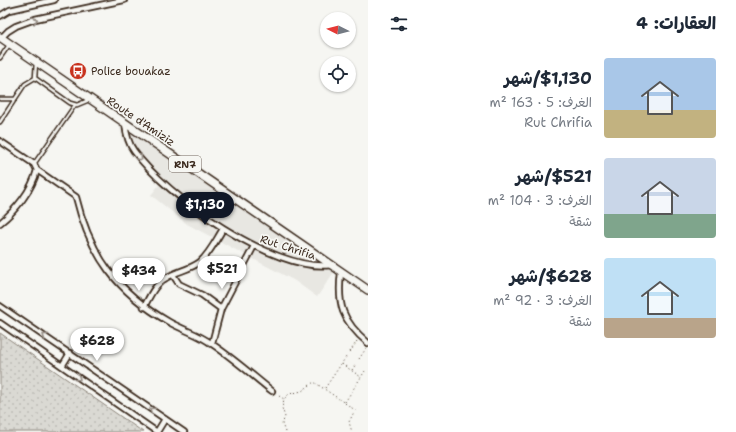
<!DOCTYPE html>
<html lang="ar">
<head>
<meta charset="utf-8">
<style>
  :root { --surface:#fff; --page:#f2f2f3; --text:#1f2937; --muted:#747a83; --accent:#111827 }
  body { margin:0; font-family:"Shantell Sans","Playpen Sans Arabic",sans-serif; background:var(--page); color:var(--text); direction:rtl; height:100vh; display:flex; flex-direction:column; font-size:15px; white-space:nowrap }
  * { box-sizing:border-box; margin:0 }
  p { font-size:13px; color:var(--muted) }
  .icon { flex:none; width:22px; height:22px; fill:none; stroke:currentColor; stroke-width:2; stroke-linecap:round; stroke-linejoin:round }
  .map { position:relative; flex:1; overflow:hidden; direction:ltr }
  .sheet { display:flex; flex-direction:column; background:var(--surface); width:368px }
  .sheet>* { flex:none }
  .needle { width:26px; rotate:276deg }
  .fabs { position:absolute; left:320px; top:12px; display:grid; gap:8px }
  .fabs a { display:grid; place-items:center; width:36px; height:36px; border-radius:50%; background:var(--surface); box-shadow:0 1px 3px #0004; font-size:20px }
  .price { position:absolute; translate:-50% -34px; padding:0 9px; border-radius:14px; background:#fff; color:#222; font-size:13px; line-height:26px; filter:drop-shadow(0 1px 2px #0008) }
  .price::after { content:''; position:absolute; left:50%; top:24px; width:12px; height:9px; margin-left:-6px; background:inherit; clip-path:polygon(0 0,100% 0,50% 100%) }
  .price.on { background:var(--accent); color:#fff }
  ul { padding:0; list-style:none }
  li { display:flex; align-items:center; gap:12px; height:100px; padding:0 20px }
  li span { display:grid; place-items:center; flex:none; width:112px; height:80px; border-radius:4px; color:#555 }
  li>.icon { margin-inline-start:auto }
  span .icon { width:48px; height:48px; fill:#fffc; stroke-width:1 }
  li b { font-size:17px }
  h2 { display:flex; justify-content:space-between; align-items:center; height:48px; padding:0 20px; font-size:17px }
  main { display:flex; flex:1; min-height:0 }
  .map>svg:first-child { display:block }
  .built { fill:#e8e7e2 }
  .grass { fill:url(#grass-dots); stroke:#8a8278 }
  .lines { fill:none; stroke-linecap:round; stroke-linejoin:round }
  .lane-casing { stroke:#3b2a1e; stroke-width:5.5 }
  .street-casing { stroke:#3b2a1e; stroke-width:8 }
  .primary-casing { stroke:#3b2a1e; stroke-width:10 }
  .path { stroke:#3b2a1e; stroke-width:1; stroke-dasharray:1 3; stroke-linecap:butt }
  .lane { stroke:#f6f6f2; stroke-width:2.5 }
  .street { stroke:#f6f6f2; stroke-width:4.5 }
  .primary { stroke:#f6f6f2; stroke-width:7 }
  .oneway { stroke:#989088 }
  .labels { text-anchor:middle; stroke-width:3.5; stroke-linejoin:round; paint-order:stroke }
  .shield { fill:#f6f6f2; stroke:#73675e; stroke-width:1 }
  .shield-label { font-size:10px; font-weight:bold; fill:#3b2a1e }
  .poi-label { font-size:11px; fill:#3b2a1e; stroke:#f6f6f2; text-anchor:start }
  .street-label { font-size:11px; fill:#3b2a1e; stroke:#f6f6f2 }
</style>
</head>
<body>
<main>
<section class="sheet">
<h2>العقارات: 4<svg class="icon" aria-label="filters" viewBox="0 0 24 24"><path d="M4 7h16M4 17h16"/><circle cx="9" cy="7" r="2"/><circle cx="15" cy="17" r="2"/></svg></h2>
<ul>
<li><span style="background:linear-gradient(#a9c7e8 65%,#c2b280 0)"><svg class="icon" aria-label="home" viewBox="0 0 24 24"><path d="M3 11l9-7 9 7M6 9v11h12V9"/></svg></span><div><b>$1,130/شهر</b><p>الغرف: 5 · 163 m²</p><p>Rut Chrifia</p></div></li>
<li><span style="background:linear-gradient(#c9d6e8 70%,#7fa58c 0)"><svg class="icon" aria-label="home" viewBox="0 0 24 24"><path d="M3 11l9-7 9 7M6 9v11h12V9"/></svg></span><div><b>$521/شهر</b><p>الغرف: 3 · 104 m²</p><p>شقة</p></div></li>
<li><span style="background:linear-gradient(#bfe0f5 75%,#b9a48a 0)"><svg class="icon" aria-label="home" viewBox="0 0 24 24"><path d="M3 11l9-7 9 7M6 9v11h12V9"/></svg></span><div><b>$628/شهر</b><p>الغرف: 3 · 92 m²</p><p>شقة</p></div></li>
</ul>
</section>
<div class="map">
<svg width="368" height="432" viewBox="0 0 368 432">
  <defs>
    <pattern id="grass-dots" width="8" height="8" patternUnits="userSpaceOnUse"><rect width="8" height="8" fill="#dad9d3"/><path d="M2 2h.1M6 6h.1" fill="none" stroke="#bcbab5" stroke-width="1.8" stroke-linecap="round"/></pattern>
  </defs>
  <rect width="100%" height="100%" fill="#f6f6f2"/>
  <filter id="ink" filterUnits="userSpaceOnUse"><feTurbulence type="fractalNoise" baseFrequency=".025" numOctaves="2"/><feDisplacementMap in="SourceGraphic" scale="8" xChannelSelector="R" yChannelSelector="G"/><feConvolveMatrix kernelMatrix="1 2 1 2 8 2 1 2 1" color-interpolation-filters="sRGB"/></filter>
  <g filter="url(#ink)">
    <path class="built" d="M 119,124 L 334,272 L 317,297 L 295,281 L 187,224 L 151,195 L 159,185 L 131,156 L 122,138 Z"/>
    <path class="grass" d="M 0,333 L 143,432 L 0,432 Z"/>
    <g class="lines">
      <g class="lane-casing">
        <path id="lane" d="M 0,58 L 9,45
          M 36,62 L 35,78 L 70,103 L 77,105 L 89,100
          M 0,99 L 15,99
          M 0,122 L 25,84 L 35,78
          M 34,164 L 75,105"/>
      </g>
      <g class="street-casing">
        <path id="street" d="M 0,16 L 10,10 L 54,0
          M 1,38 L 8,31 L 16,26 L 35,19 L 124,0
          M 125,123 C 126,133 128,143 134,151 C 166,196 274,273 331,265
          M 0,141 L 34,164 L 37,170 L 76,197 C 90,255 117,292 169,322 C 183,330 199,334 212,344 C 233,358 252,375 272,391
          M 0,223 C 16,210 32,190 37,170
          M 341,272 C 337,305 342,321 368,343
          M 173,275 L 179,284 L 202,295 L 221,309
          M 0,306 L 184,432
          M 144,307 C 150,296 155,284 166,278 C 177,271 189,270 200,262 C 210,253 216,240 223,229
          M 0,323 L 157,432
          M 212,343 L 221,309 L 254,246
          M 62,366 L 70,353
          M 157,432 L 165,419"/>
      </g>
      <g class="primary-casing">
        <path id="primary" d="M 0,37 L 368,290"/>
      </g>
      <path class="path" d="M 350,352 L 357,341
        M 359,359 L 367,347
        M 342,364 L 361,377
        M 352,370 L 356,364
        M 325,388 L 346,357
        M 279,396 L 284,399
        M 345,402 L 365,371
        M 285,432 L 282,424 L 285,417 L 282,408 L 284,399 L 289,394 L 302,391 L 314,382 L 355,410 L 349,422 L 352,432"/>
      <use href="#lane" class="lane"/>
      <use href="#street" class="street"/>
      <use href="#primary" class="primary"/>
    </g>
    <defs><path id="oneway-chevron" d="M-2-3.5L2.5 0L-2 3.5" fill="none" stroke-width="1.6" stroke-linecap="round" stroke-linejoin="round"/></defs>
    <g class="oneway">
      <use href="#oneway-chevron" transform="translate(35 20) rotate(-16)"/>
      <use href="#oneway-chevron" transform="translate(140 158) rotate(47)"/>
      <use href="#oneway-chevron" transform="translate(45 336) rotate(-146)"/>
      <use href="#oneway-chevron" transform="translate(78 378) rotate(35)"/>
      <use href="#oneway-chevron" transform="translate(152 410) rotate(-145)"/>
    </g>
  </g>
  <defs>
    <g id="bus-disc" transform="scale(0.9)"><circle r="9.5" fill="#c8321e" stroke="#f6f6f2"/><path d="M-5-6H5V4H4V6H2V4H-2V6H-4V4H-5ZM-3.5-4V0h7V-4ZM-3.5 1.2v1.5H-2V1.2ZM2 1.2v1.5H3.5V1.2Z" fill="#fff"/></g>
  </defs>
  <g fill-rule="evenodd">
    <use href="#bus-disc" x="78" y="71"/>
  </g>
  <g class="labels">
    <rect class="shield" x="169" y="156" width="32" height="16" rx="3"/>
    <g class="shield-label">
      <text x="185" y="168">RN7</text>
    </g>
    <g class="poi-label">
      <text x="91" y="75">Police bouakaz</text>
    </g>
    <g class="street-label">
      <text transform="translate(141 121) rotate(34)" y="4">Route d'Amiziz</text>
      <text transform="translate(288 247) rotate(18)" y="4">Rut Chrifia</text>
    </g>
  </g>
</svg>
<div class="fabs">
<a><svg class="needle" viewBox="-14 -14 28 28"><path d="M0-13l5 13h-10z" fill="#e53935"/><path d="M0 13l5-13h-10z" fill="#747a83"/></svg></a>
<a><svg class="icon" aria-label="locate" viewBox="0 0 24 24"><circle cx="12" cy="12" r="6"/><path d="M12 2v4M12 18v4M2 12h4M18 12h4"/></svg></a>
</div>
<b class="price on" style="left:205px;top:226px">$1,130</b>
<b class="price" style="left:222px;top:290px">$521</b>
<b class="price" style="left:139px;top:292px">$434</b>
<b class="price" style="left:97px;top:362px">$628</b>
</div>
</main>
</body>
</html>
